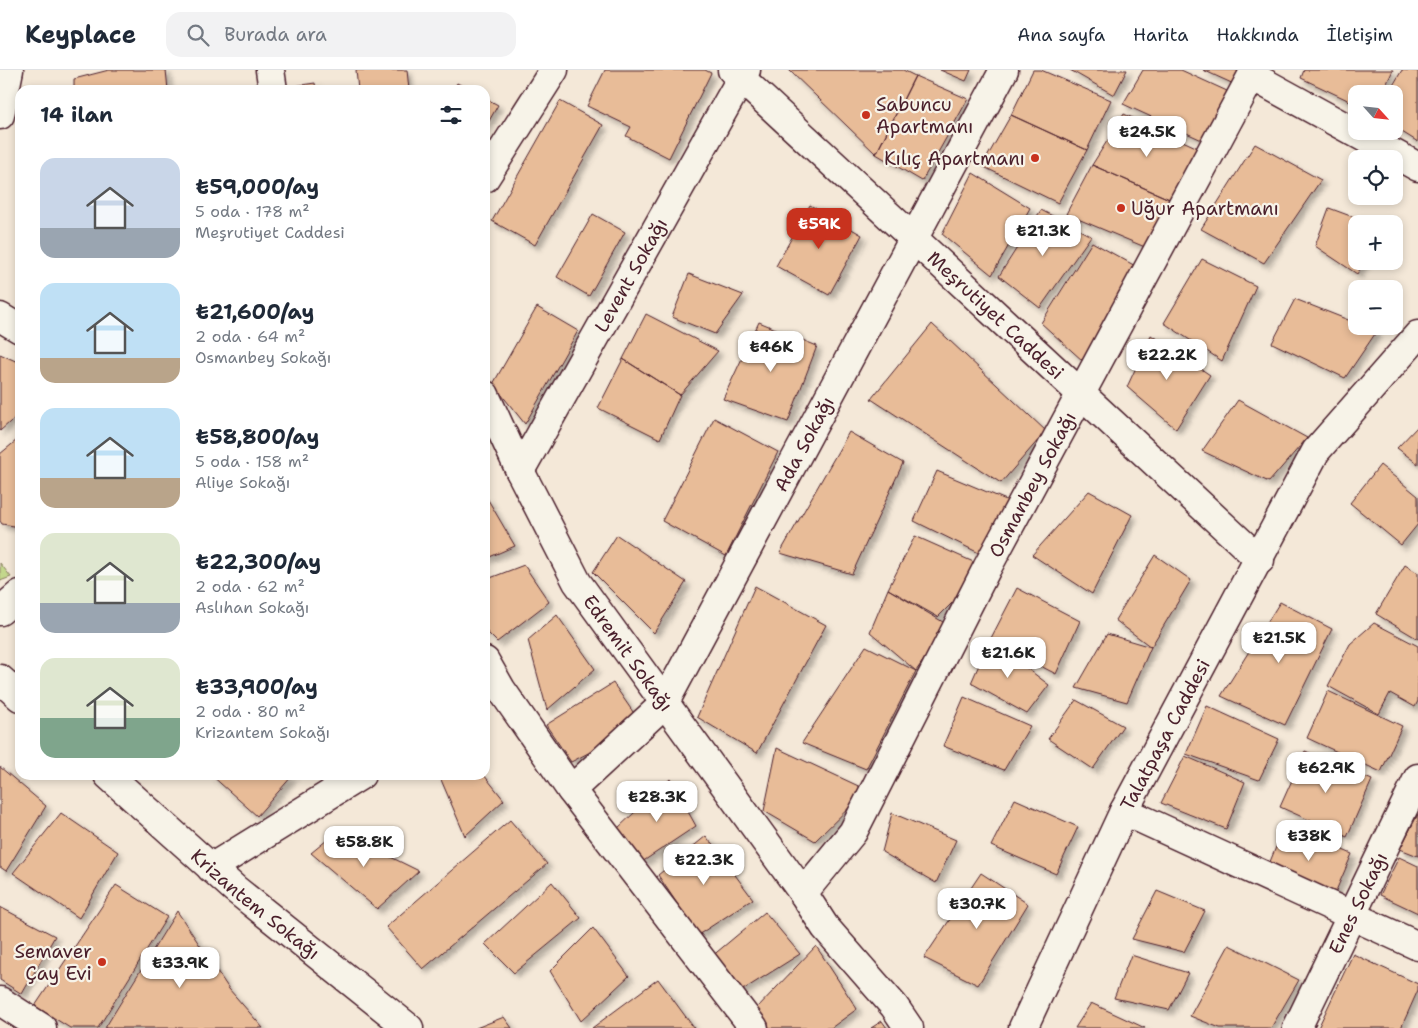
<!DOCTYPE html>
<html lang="tr">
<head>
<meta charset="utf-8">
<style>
  :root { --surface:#fff; --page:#f2f2f3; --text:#1f2937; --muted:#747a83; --line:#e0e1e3; --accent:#c8321e }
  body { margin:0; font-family:"Shantell Sans",sans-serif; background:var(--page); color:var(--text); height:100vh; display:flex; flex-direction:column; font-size:19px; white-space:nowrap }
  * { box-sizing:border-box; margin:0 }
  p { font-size:16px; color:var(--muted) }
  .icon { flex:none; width:28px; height:28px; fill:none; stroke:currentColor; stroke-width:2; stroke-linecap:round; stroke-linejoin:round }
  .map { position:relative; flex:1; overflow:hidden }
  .details { position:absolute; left:15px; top:15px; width:475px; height:695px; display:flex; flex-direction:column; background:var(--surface); border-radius:15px; box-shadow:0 2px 8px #0003 }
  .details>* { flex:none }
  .needle { width:32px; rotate:117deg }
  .controls { position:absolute; left:1348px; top:15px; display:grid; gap:10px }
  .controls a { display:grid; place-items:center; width:55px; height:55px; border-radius:10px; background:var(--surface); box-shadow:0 2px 8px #0003; font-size:25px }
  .price { position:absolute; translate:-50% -42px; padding:0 11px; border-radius:10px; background:#fff; color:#222; font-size:16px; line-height:32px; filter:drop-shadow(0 1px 2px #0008) }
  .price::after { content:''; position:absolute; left:50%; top:30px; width:15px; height:11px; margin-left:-8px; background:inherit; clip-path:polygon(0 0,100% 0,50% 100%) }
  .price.current { background:var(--accent); color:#fff }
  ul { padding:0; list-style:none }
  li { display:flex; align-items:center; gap:15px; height:125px; padding:0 25px }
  li span { display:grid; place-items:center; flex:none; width:140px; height:100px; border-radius:15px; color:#555 }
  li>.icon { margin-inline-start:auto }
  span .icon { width:60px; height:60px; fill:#fffc; stroke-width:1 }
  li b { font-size:21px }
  h2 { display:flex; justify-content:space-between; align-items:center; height:60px; padding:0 25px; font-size:21px }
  header { display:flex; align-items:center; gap:30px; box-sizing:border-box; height:70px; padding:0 25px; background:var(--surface); border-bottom:1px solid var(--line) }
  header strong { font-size:24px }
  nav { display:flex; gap:28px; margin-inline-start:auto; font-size:18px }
  .search { width:350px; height:45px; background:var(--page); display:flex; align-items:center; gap:12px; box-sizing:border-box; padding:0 18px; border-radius:15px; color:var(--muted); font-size:19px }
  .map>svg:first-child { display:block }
  .green { fill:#c3d78c; stroke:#867b5c }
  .building { fill:#e8bc98; stroke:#4a1f2b; filter:url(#shadow) }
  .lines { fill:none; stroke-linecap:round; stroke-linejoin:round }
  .minor-casing { stroke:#4a1f2b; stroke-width:31 }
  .major-casing { stroke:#4a1f2b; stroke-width:31 }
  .minor { stroke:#f7f3e8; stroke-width:28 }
  .major { stroke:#f7f3e8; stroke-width:28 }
  .poi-dot { fill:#c8321e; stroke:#f7f3e8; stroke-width:2 }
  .labels { text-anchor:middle; stroke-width:4.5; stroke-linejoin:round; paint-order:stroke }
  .poi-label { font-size:19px; fill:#4a1f2b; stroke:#f7f3e8; text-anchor:start }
  .street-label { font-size:19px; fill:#4a1f2b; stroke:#f7f3e8 }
</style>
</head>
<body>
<header>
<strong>Keyplace</strong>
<div class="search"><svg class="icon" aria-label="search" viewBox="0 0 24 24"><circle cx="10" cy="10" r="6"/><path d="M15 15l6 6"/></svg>Burada ara</div>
<nav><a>Ana sayfa</a><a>Harita</a><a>Hakkında</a><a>İletişim</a></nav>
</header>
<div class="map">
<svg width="1418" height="958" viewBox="0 0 1418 958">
  <defs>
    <filter id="shadow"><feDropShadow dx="4.5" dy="4.5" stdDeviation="2.5" flood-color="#0004"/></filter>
  </defs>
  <rect width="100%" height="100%" fill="#f4e8d8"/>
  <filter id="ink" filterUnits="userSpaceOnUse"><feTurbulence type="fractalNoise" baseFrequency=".02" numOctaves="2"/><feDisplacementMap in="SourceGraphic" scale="10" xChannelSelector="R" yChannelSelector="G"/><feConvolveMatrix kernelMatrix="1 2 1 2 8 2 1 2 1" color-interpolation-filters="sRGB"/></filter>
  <g filter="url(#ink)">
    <path class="green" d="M 0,493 L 11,507 L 0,511 Z"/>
    <path class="building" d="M 109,0 L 166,0 L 168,20 L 74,20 L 74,9 Z
      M 356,0 L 407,0 L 409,20 L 358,20 Z
      M 605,0 L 705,0 L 711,3 L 669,88 L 626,66 L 631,57 L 587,36 Z
      M 789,0 L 903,0 L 915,6 L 876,84 Z
      M 940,0 L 971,0 L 966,11 Z
      M 1033,0 L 1041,0 L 1111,30 L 1087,80 L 1011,45 Z
      M 1070,0 L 1127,0 L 1114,25 Z
      M 1143,0 L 1181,0 L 1227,21 L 1204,71 L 1123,34 Z
      M 1203,0 L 1245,0 L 1236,15 Z
      M 1304,0 L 1393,0 L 1382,24 L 1356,24 L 1356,34 L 1301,8 Z
      M 1402,0 L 1418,1 L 1418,72 L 1394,57 L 1394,24 L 1388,24 Z
      M 915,6 L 968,29 L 922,111 L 876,84 Z
      M 315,13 L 316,20 L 273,19 Z
      M 457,13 L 470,20 L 453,20 Z
      M 485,28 L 498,35 L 485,58 Z
      M 560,31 L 603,55 L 535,175 L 492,151 Z
      M 1124,44 L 1198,78 L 1176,132 L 1092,95 Z
      M 1011,45 L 1087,80 L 1058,133 L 982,96 Z
      M 1255,74 L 1321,110 L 1264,193 L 1201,159 Z
      M 1092,95 L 1176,132 L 1152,180 L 1066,144 Z
      M 973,103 L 1030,138 L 992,205 L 942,164 Z
      M 810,135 L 862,165 L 829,225 L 776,196 Z
      M 1329,138 L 1372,154 L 1356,154 L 1356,191 L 1365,191 L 1357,204 L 1315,176 Z
      M 1041,140 L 1091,166 L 1040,238 L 999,206 Z
      M 593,144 L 625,162 L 589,226 L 557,207 Z
      M 1092,172 L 1139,198 L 1083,291 L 1041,253 Z
      M 1202,189 L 1256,216 L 1222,291 L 1164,253 Z
      M 689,204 L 743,225 L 715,264 L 672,247 Z
      M 1295,229 L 1356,253 L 1356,256 L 1365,256 L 1377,261 L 1345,308 L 1272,273 Z
      M 537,237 L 578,261 L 525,354 L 493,314 Z
      M 646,244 L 718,281 L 680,325 L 623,289 Z
      M 759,252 L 817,276 L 788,352 L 723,329 Z
      M 932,254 L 1046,361 L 1001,413 L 871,329 Z
      M 1151,265 L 1210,305 L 1176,359 L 1127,317 Z
      M 0,284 L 20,293 L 20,343 L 0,361 Z
      M 623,289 L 680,325 L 660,369 L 598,338 Z
      M 1238,330 L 1307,368 L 1269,412 L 1202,381 Z
      M 714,348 L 778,382 L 726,486 L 662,451 Z
      M 1418,356 L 1418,394 L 1397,378 Z
      M 849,362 L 903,393 L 852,504 L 780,483 Z
      M 17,370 L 20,373 L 20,457 L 2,454 L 0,451 L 0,384 Z
      M 1380,395 L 1418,426 L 1418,454 L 1401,475 L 1350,433 Z
      M 937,401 L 1011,432 L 985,486 L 914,451 Z
      M 1089,421 L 1132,445 L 1092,524 L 1032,485 Z
      M 487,428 L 515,476 L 485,489 L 485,429 Z
      M 617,465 L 686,512 L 654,563 L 593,502 Z
      M 915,466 L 987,498 L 938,547 L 888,519 Z
      M 1155,485 L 1191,510 L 1151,577 L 1115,550 Z
      M 524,495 L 549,532 L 497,572 L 485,560 L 485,510 Z
      M 1405,495 L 1418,503 L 1418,569 L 1376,544 Z
      M 755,516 L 826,555 L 757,683 L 697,647 Z
      M 1017,518 L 1080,551 L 1056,604 L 990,570 Z
      M 888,519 L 948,555 L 916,601 L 870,562 Z
      M 1280,532 L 1332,559 L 1285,655 L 1221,626 Z
      M 557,545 L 595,599 L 547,640 L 528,570 Z
      M 1374,553 L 1418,576 L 1418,631 L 1415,637 L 1390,623 L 1379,644 L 1328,616 L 1350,574 Z
      M 1107,564 L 1151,577 L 1127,632 L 1076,618 Z
      M 990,570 L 1049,615 L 1027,644 L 971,613 Z
      M 866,576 L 916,601 L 866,699 L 802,673 Z
      M 613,613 L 642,655 L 571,692 L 546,655 Z
      M 1328,621 L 1402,656 L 1381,702 L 1307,668 Z
      M 964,627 L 1030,656 L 1004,700 L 943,676 Z
      M 1076,630 L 1123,656 L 1093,699 L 1048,669 Z
      M 1207,636 L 1279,669 L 1259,710 L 1186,684 Z
      M 777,678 L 867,720 L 815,771 L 764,741 Z
      M 1305,681 L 1372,710 L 1347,767 L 1280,737 Z
      M 1185,686 L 1245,712 L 1226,759 L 1161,733 Z
      M 0,697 L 46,736 L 6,801 L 0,797 Z
      M 211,705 L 293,705 L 257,746 Z
      M 439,705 L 484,705 L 504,730 L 465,766 Z
      M 670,709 L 696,756 L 642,792 L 618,758 Z
      M 1015,729 L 1078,757 L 1056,804 L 991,776 Z
      M 61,743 L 118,782 L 79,848 L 13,803 Z
      M 892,743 L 956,770 L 936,813 L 882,782 Z
      M 1418,744 L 1418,786 L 1400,779 Z
      M 510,750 L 547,794 L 423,899 L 386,857 Z
      M 1285,755 L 1352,784 L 1332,830 L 1267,799 Z
      M 338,761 L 419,801 L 377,839 L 311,783 Z
      M 706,766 L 753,829 L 698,865 L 658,805 Z
      M 1399,787 L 1418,796 L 1418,843 L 1380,825 Z
      M 981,803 L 1028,834 L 978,915 L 924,888 Z
      M 552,812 L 581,848 L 514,903 L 485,874 Z
      M 116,815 L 167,847 L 98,958 L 70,958 L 35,936 Z
      M 1157,821 L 1205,841 L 1184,882 L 1132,869 Z
      M 0,837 L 55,866 L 22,924 L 0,910 Z
      M 177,841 L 229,919 L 263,958 L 105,958 Z
      M 765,842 L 800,884 L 738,923 L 711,887 Z
      M 593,858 L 629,906 L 581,951 L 550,901 Z
      M 1229,875 L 1299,910 L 1271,958 L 1220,958 L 1190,946 Z
      M 816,876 L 857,939 L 831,958 L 769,958 L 756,939 Z
      M 1353,884 L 1418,914 L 1418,920 L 1401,958 L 1318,958 Z
      M 1131,885 L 1188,903 L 1169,940 L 1114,928 Z
      M 658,909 L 694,958 L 592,958 Z
      M 1091,933 L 1145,958 L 1075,958 Z
      M 504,947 L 512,958 L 476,958 Z
      M 882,951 L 887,958 L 871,958 Z"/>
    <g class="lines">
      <g class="minor-casing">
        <g id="minor">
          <path d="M 270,0 L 273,20"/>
          <path id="s1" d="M 732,0 L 1260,490"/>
          <path d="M 1252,6 L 1418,97"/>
          <path d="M 0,45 L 9,0"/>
          <path d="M 485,108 L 554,0"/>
          <path d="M 0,247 L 20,259"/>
          <path id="s2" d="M 485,325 L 520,401 L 577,512 L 803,823 L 825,857 L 894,936 L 909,958"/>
          <path id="s3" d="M 520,401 L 746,0"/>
          <path d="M 0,541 L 20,524"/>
          <path d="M 485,591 L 501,619 L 571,720 L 754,958"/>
          <path d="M 0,609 L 20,627"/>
          <path id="s4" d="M 108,705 L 235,819 L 409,958"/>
          <path id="s5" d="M 571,720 L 664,634 L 1004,0"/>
          <path d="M 1124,741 L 1418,876"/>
          <path d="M 211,798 L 361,705"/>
          <path id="s6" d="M 803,823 L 853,762 L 987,498 L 1255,0"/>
          <path id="s7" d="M 1297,958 L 1418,708"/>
        </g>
      </g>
      <g class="major-casing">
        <g id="major">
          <path d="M 0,931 L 42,958"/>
          <path id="s8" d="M 1023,958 L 1124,741 L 1316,381 L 1418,265"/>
        </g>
      </g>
      <use href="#minor" class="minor"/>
      <use href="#major" class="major"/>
    </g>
  </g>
  <g class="poi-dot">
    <circle cx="866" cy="45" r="5"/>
    <circle cx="1035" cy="88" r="5"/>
    <circle cx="1121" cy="138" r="5"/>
    <circle cx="102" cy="892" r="5"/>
  </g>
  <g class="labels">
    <g class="poi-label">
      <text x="876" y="41">Sabuncu<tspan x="876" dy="22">Apartmanı</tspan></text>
      <text x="1025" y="95" text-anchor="end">Kılıç Apartmanı</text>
      <text x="1131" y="145">Uğur Apartmanı</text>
      <text x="92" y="888" text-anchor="end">Semaver<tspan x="92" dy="22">Çay Evi</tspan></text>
    </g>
    <g class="street-label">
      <text dy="7" stroke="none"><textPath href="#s3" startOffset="225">Levent Sokağı</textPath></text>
      <text dy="7" stroke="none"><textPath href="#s1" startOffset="360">Meşrutiyet Caddesi</textPath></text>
      <text dy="7" stroke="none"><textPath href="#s5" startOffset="422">Ada Sokağı</textPath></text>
      <text dy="7" stroke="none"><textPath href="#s6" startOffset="470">Osmanbey Sokağı</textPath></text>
      <text dy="7" stroke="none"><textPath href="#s2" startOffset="296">Edremit Sokağı</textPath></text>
      <text dy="7" stroke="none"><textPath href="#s8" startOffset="326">Talatpaşa Caddesi</textPath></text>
      <text dy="7" stroke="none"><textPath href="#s7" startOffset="139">Enes Sokağı</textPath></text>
      <text dy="7" stroke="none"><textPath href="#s4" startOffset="196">Krizantem Sokağı</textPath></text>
    </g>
  </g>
</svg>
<div class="controls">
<a><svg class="needle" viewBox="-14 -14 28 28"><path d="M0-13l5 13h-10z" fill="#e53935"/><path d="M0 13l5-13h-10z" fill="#747a83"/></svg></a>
<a><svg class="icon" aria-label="locate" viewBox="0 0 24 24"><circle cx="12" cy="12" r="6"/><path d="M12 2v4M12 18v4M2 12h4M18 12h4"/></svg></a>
<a>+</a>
<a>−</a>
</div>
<b class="price" style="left:1147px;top:88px">₺24.5K</b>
<b class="price current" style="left:819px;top:180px">₺59K</b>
<b class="price" style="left:1043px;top:187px">₺21.3K</b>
<b class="price" style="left:771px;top:303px">₺46K</b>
<b class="price" style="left:1167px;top:311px">₺22.2K</b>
<b class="price" style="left:1279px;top:594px">₺21.5K</b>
<b class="price" style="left:1008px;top:609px">₺21.6K</b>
<b class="price" style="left:1326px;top:724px">₺62.9K</b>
<b class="price" style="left:657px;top:753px">₺28.3K</b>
<b class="price" style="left:1309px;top:792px">₺38K</b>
<b class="price" style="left:364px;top:798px">₺58.8K</b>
<b class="price" style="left:704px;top:816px">₺22.3K</b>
<b class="price" style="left:977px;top:860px">₺30.7K</b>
<b class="price" style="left:180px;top:919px">₺33.9K</b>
<section class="details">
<h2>14 ilan<svg class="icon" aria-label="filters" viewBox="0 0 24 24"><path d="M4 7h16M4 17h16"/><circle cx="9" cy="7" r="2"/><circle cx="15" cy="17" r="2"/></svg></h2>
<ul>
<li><span style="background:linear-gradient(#c9d6e8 70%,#9aa5b1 0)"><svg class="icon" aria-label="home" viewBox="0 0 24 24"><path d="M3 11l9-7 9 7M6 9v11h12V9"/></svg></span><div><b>₺59,000/ay</b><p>5 oda · 178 m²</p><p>Meşrutiyet Caddesi</p></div></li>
<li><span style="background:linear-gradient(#bfe0f5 75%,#b9a48a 0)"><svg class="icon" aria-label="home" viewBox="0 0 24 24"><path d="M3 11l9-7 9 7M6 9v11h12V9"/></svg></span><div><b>₺21,600/ay</b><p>2 oda · 64 m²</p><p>Osmanbey Sokağı</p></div></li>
<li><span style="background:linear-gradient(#bfe0f5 70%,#b9a48a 0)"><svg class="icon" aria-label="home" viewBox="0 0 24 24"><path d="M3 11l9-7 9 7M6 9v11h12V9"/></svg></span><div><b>₺58,800/ay</b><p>5 oda · 158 m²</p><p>Aliye Sokağı</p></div></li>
<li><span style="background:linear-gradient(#dfe7d0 70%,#9aa5b1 0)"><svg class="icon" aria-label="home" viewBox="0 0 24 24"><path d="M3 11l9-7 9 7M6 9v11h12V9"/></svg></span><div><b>₺22,300/ay</b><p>2 oda · 62 m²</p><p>Aslıhan Sokağı</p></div></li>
<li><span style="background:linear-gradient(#dfe7d0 60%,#7fa58c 0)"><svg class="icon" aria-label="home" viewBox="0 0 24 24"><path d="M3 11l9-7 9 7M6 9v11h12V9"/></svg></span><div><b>₺33,900/ay</b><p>2 oda · 80 m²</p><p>Krizantem Sokağı</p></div></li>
</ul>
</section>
</div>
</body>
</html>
